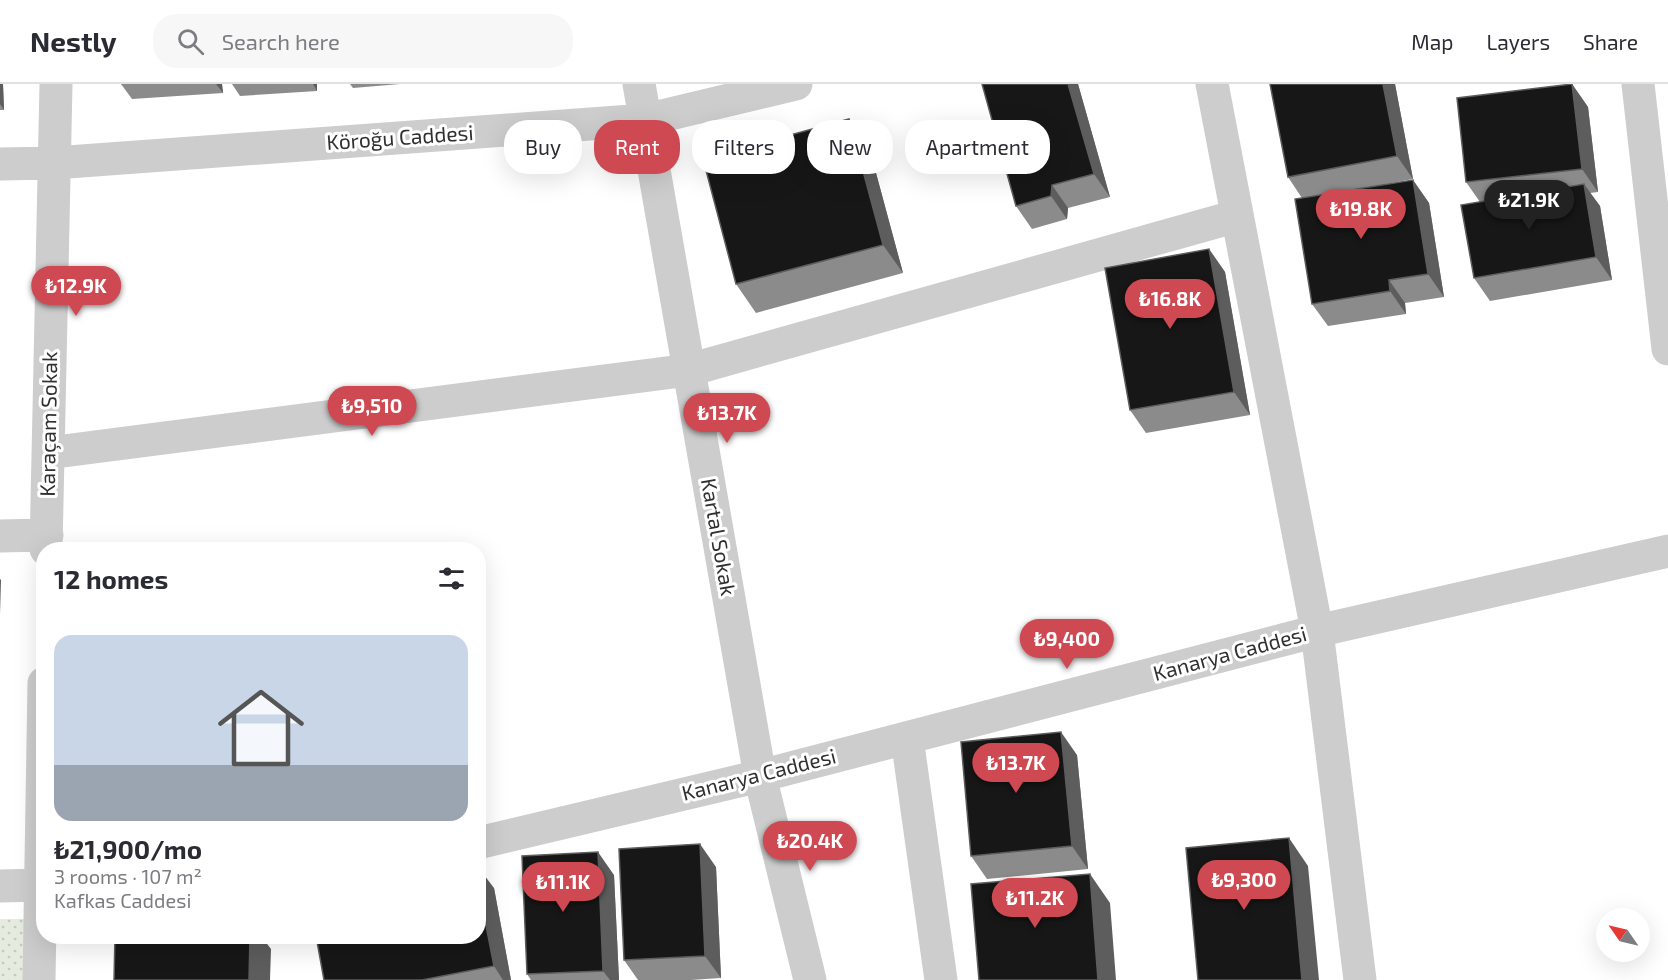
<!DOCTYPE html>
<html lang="en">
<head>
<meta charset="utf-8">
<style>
  :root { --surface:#fff; --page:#f7f7f7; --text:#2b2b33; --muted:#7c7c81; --line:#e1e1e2; --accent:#cf4952 }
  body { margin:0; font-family:"Exo 2",sans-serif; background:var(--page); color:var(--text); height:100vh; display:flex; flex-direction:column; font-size:22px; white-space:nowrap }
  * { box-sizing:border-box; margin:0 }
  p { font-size:20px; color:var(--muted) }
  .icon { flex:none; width:33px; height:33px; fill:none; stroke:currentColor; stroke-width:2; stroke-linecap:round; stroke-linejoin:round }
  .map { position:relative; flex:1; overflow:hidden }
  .sheet { position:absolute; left:36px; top:458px; width:450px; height:402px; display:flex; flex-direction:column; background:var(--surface); border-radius:24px; box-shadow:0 6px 24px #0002 }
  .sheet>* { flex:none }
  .top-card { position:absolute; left:504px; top:36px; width:570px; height:54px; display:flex; gap:12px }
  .needle { width:39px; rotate:304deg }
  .fabs { position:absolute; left:1596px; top:824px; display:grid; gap:12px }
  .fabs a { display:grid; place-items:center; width:54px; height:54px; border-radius:50%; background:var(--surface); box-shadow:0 6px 24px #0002; font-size:30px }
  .price { position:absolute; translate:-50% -51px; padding:0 14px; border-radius:21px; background:var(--accent); color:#fff; font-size:20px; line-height:39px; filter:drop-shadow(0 2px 3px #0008) }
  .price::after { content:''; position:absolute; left:50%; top:36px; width:18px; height:14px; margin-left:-9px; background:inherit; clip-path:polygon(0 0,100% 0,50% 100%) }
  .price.current { background:#222; color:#fff }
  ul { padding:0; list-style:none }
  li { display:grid; align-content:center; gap:12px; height:318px; padding:0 18px }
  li+li { border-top:2px solid var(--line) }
  li span { display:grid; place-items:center; height:186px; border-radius:18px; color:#555 }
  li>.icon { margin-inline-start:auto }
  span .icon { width:108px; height:108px; fill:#fffc; stroke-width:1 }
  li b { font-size:26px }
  h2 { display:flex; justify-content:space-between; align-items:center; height:72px; padding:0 18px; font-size:26px }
  .tag { padding:0 21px; border-radius:24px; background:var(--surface); box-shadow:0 6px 24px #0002; font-size:21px; line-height:54px }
  .tag.current { background:var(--accent); color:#fff }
  header { display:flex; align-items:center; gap:36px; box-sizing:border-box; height:84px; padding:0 30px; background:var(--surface); border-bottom:2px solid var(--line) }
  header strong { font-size:28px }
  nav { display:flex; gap:33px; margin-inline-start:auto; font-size:21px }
  .search { width:420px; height:54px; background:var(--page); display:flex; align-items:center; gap:15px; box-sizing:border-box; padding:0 21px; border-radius:24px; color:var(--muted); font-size:22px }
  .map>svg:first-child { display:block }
  .park { fill:url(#park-dots) }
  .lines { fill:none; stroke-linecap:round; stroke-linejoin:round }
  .minor { stroke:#cdcdcd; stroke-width:33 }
  .wall { fill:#8b8b8b }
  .shaded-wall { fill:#5d5d5d }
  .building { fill:#171717; stroke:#5d5d5d; stroke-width:1.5 }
  .labels { text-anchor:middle; stroke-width:6; stroke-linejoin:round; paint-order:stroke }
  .street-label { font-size:21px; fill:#303030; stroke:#fff }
</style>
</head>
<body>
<header>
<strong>Nestly</strong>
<div class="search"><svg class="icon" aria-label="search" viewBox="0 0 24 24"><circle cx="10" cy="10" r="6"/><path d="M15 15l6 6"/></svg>Search here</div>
<nav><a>Map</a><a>Layers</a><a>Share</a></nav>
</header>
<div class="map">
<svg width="1668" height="896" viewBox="0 0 1668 896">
  <defs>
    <pattern id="park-dots" width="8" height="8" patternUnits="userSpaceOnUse" patternTransform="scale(1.5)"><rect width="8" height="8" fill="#e5ebdf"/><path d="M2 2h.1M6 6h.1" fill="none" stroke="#c5cac0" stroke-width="1.8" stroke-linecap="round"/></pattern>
  </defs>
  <rect width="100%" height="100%" fill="#fff"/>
  <path class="park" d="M 0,835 L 28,835 L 24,896 L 0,896 Z"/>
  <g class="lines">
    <path class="minor" d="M 639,0 L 760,692 L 810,896
      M 1212,0 L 1317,547 L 1360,896
      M 1638,0 L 1668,265
      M 0,80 L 54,79 L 645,36 L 796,0
      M 48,369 L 689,286 L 1237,132
      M 0,452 L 47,451
      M 46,465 L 56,0
      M 907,654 L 941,896
      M 478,759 L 760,692 L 1317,547 L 1668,467
      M 0,802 L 44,801
      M 39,896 L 44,599"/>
  </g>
  <path class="wall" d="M 0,0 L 3,0 L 4,26 L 0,26 Z
    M 121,0 L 222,0 L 223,9 L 132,15 Z
    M 232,0 L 317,0 L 317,7 L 240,12 Z
    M 350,0 L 400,0 L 353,4 Z
    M 982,0 L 1078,0 L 1110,113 L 1068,124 L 1067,135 L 1032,145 L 1016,122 Z
    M 1270,0 L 1395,0 L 1413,95 L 1381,101 L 1413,96 L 1429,119 L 1444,213 L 1405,219 L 1406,230 L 1328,242 L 1312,220 L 1302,114 L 1288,93 Z
    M 1572,0 L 1588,23 L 1598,108 L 1590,109 L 1600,122 L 1612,196 L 1490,217 L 1474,194 L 1480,118 L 1466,98 Z
    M 869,63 L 903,189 L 756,229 L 736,200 Z
    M 1209,165 L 1225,188 L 1250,331 L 1146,349 L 1130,326 Z
    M 1077,671 L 1088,785 L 987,795 L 971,772 Z
    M 716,783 L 721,894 L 691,896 L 638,896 L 624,876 Z
    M 614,791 L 619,896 L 531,896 L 527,890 Z
    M 494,804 L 511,896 L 324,896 Z"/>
  <path class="shaded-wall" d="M 0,0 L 3,0 L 4,26 L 0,20 Z
    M 216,0 L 222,0 L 223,9 Z
    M 313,0 L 317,0 L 317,7 Z
    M 1068,0 L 1078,0 L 1110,113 L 1094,90 Z
    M 1383,0 L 1395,0 L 1413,95 L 1397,72 Z
    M 1572,0 L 1588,23 L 1598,108 L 1582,85 Z
    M 849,35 L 869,63 L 903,189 L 883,161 Z
    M 1413,96 L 1429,119 L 1444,213 L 1428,190 Z
    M 1584,100 L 1600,122 L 1612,196 L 1596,173 Z
    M 1052,101 L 1068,124 L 1067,135 L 1051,112 Z
    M 1209,165 L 1225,188 L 1250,331 L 1234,308 Z
    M 1389,196 L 1405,219 L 1406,230 L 1390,207 Z
    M 0,495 L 1,496 L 0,530 Z
    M 1061,648 L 1077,671 L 1088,785 L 1072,762 Z
    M 1289,754 L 1308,782 L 1319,896 L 1302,896 Z
    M 700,760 L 716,783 L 721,894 L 705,872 Z
    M 598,768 L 614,791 L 619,896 L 610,896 L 603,887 Z
    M 478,783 L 494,804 L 511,896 L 503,896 L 494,882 L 478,801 Z
    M 1090,790 L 1110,819 L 1116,896 L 1098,896 Z
    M 250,852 L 261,852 L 271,865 L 270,896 L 249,896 Z"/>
  <path class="building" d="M 982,0 L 1068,0 L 1094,90 L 1052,101 L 1051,112 L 1016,122 Z
    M 1270,0 L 1383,0 L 1397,72 L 1288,93 Z
    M 1572,0 L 1582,85 L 1466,98 L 1457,14 Z
    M 849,35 L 883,161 L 736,200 L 703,75 Z
    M 1413,96 L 1428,190 L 1389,196 L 1390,207 L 1312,220 L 1295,115 Z
    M 1584,100 L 1596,173 L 1474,194 L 1461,121 Z
    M 1209,165 L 1234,308 L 1130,326 L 1105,184 Z
    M 1061,648 L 1072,762 L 971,772 L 961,658 Z
    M 1289,754 L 1302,896 L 1198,896 L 1186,764 Z
    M 700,760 L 705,872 L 624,876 L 619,765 Z
    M 598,768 L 603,887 L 527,890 L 522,772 Z
    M 1090,790 L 1098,896 L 979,896 L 971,800 Z
    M 478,801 L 494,882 L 422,896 L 324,896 L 316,852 L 478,852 Z
    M 115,852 L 250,852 L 249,896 L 114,896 Z"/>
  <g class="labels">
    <g class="street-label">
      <text transform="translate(400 54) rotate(-4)" y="7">Köroğu Caddesi</text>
      <text transform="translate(49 340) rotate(-89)" y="7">Karaçam Sokak</text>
      <text transform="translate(718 453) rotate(80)" y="7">Kartal Sokak</text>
      <text transform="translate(1230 570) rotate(-15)" y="7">Kanarya Caddesi</text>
      <text transform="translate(759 691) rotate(-14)" y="7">Kanarya Caddesi</text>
    </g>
  </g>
</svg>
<div class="fabs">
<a><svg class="needle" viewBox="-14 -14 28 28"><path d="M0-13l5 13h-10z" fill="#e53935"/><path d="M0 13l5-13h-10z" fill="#7c7c81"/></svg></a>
</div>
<b class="price current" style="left:1529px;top:147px">₺21.9K</b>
<b class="price" style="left:1361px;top:156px">₺19.8K</b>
<b class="price" style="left:76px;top:233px">₺12.9K</b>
<b class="price" style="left:1170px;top:246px">₺16.8K</b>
<b class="price" style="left:372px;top:353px">₺9,510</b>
<b class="price" style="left:727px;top:360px">₺13.7K</b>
<b class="price" style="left:1067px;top:586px">₺9,400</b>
<b class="price" style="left:1016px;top:710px">₺13.7K</b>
<b class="price" style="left:810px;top:788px">₺20.4K</b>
<b class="price" style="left:1244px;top:827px">₺9,300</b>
<b class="price" style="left:563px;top:829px">₺11.1K</b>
<b class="price" style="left:1035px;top:845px">₺11.2K</b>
<div class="top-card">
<a class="tag">Buy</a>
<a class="tag current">Rent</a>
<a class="tag">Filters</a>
<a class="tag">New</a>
<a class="tag">Apartment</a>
</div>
<section class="sheet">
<h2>12 homes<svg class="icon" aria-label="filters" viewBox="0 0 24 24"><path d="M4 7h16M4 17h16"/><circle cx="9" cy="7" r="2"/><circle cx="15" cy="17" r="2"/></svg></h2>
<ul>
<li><span style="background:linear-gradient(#c9d6e8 70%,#9aa5b1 0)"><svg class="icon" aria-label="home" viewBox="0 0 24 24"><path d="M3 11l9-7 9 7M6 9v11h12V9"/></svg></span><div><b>₺21,900/mo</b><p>3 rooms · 107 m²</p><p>Kafkas Caddesi</p></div></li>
</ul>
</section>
</div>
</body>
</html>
